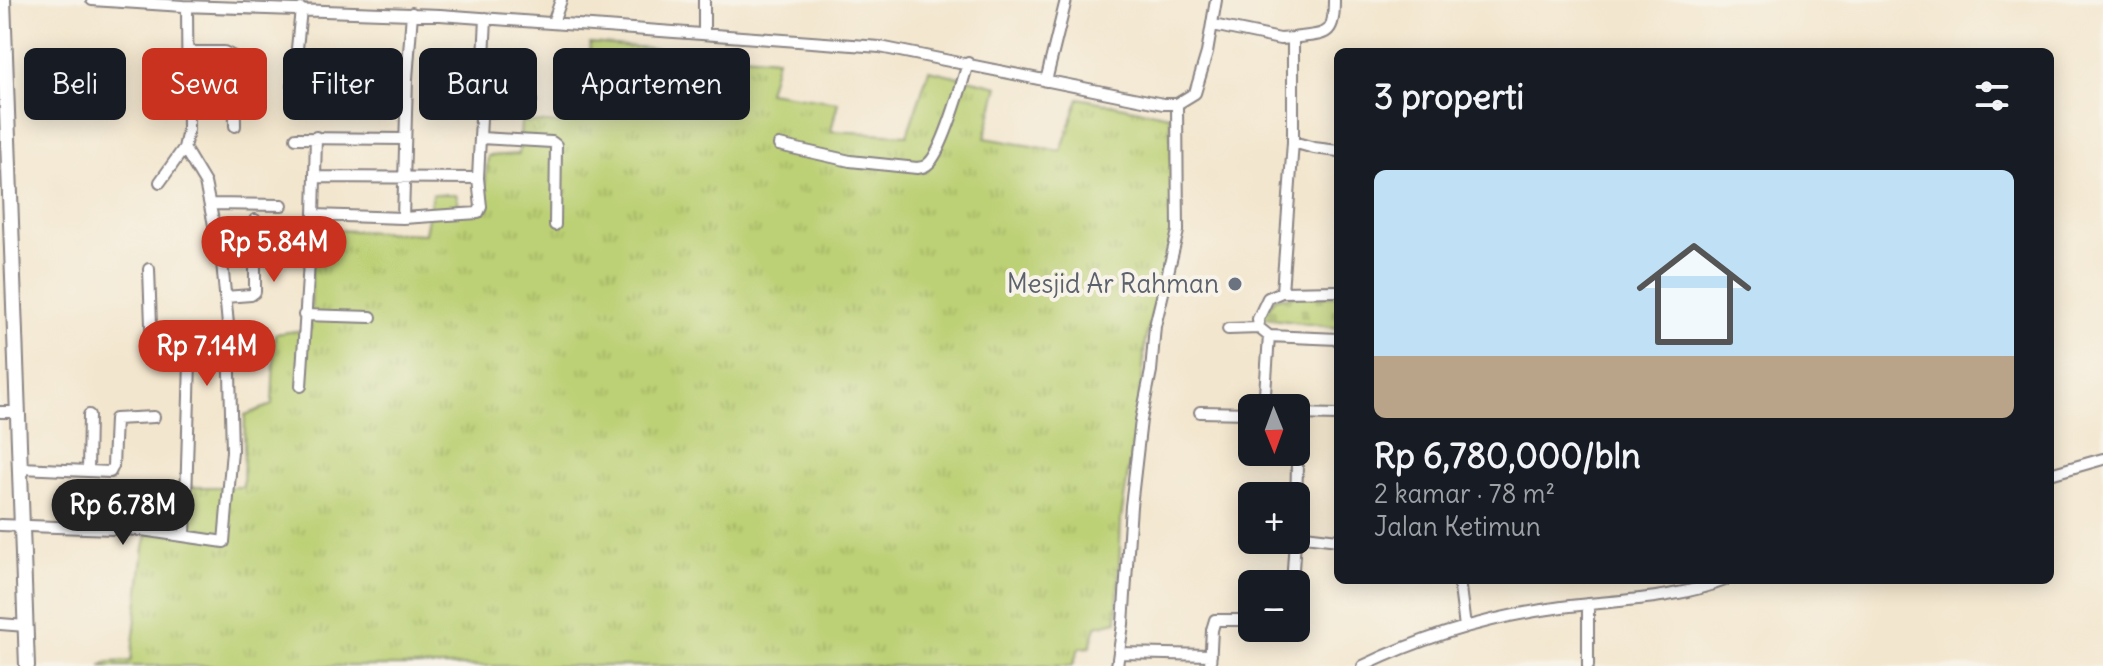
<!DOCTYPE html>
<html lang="id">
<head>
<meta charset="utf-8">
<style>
  :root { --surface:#171b24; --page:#20242c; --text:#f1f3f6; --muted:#9ea1a6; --line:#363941; --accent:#c8321e }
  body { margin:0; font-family:Delius,sans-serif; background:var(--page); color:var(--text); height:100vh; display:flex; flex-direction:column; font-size:30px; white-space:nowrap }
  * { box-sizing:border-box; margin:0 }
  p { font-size:26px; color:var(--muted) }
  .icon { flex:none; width:44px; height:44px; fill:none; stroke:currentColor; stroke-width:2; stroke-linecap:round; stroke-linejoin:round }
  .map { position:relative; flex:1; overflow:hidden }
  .sheet { position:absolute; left:1334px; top:48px; width:720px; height:536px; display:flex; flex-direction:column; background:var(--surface); border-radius:12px; box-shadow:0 4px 20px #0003 }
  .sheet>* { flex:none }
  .hud { position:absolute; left:24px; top:48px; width:760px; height:72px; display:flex; gap:16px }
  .needle { width:52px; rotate:179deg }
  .buttons { position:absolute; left:1238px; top:394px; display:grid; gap:16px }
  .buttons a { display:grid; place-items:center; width:72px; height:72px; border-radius:12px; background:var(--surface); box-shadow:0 4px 20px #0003; font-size:40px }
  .price { position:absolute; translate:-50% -68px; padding:0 18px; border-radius:28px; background:var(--accent); color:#fff; font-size:26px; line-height:52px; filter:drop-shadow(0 2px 4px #0008) }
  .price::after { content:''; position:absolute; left:50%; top:48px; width:24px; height:18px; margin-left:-12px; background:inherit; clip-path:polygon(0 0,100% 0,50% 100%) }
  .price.selected { background:#222; color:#fff }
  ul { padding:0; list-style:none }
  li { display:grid; align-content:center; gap:16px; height:424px; padding:0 40px }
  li+li { border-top:2px solid var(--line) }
  li span { display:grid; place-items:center; height:248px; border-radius:12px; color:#555 }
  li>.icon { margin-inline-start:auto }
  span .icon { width:144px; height:144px; fill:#fffc; stroke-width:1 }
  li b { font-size:34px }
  h2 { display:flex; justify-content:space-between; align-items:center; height:96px; padding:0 40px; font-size:34px }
  .pill { padding:0 28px; border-radius:12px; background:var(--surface); box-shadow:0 4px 20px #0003; font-size:28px; line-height:72px }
  .pill.selected { background:var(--accent); color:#fff }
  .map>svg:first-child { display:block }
  .grass { fill:url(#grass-tufts); stroke:#6f7958; stroke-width:2 }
  .cemetery { fill:url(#cemetery-stones); stroke:#6f7958; stroke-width:2 }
  .pitch { fill:#bcd074; stroke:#6f7958; stroke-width:2 }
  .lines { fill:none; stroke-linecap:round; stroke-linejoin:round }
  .street-casing { stroke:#8a8484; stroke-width:14 }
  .secondary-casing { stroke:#8a8484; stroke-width:18 }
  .street { stroke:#fff; stroke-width:10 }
  .secondary { stroke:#fff; stroke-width:14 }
  .worship-dot { fill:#6b7280; stroke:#f7f3e8; stroke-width:3 }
  .labels { text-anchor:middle; stroke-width:8; stroke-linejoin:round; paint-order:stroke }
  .worship-label { font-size:26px; fill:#5b616d; stroke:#f7f3e8; text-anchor:end }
</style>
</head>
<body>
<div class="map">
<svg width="2103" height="666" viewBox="0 0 2103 666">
  <defs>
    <pattern id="grass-tufts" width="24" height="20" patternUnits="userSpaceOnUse" patternTransform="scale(2)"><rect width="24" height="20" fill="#bcd074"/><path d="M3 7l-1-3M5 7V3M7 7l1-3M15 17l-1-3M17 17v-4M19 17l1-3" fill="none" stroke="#a1b265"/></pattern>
    <pattern id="cemetery-stones" width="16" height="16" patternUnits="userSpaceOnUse" patternTransform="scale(2)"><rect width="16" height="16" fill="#bcd074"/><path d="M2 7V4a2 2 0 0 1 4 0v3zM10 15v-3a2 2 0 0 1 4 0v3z" fill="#a1b265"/></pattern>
  </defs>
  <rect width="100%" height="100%" fill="#f7f3e8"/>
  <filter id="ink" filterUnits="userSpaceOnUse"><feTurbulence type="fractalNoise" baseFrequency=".0125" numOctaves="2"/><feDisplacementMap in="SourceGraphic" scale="16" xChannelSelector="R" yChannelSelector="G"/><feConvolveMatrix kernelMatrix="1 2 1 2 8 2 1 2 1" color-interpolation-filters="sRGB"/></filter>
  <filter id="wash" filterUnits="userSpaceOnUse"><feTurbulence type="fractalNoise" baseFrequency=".006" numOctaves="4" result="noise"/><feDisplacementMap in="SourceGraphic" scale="32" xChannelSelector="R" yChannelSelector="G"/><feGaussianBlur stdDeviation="1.8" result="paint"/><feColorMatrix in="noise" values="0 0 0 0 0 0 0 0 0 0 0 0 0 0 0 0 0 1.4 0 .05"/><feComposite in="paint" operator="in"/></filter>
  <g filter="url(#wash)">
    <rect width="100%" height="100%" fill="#f3e6ce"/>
    <path class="grass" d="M 590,43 L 777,59 L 768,92 L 838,102 L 831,131 L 907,135 L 929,70 L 998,86 L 985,138 L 1061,151 L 1079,98 L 1170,116 L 1174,228 L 1145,341 L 1142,385 L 1121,518 L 1117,621 L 1096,626 L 1090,647 L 1079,648 L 1073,665 L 1064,666 L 100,666 L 108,662 L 131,661 L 144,547 L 154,505 L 152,487 L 243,487 L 245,415 L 272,405 L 275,334 L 311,329 L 312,229 L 425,234 L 432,194 L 456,194 L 460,208 L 483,207 L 488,156 L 519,154 L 521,121 L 559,124 L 570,74 L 587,75 Z"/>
    <path class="cemetery" d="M 1294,296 L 1338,296 L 1338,328 L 1265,318 L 1264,315 L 1275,298 Z"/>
    <path class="pitch" d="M 349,79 L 386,80 L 386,90 L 400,90 L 400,110 L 349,109 Z"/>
  </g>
  <g filter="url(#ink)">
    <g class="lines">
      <g class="street-casing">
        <path id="street" d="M 92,0 L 183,6 L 440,15 L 880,47 L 1163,104 L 1177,104 L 1195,93 L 1207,53 L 1216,0
          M 301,9 L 293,88 L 344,91
          M 553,23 L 561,0
          M 1213,25 L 1280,39 L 1293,38 L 1293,142 L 1282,292 L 1268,298 L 1258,319 L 1259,328 L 1269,336 L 1338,339
          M 704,33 L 704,0
          M 1293,38 C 1327,33 1334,38 1334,0
          M 187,52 L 224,52 L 234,57 L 235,126
          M 1046,81 L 1066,0
          M 483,112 L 516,110 L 531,101
          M 316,137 L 314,215 L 403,218 L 478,213 L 481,207 L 478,178 L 486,18
          M 296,138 L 405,139
          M 481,138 L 552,142 L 556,145 L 555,225
          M 1293,142 L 1314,148 L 1338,151
          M 779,145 L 850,161 L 917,168 C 923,167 925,167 929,163 C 943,150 962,84 968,63
          M 316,177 L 478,178
          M 160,182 L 184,148 L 188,130 L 187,7
          M 210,204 L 282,205
          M 403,218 L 407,79 L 412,13
          M 149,269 L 152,353 L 155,356 L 186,357 L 190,361 L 185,536
          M 1282,292 L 1338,291
          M 225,297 L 251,295 L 255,292 L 255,220
          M 304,315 L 371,317
          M 1228,329 L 1259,328
          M 301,386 L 310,246 L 328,216
          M 1264,408 L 1269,336
          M 0,412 L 19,412
          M 1200,412 L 1252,413
          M 1296,414 L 1338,415
          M 21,468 L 110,472 L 113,466 L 115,419 L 154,417
          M 88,471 L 89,415
          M 2050,474 L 2103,459
          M 1296,512 L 1298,414
          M 0,525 L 142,530 L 224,542 L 232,451 L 229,335 L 222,262 L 205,183 L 184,148
          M 1296,535 L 1338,540
          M 1459,580 L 1465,627
          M 1292,584 L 1295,540
          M 0,624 L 26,626
          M 1121,653 L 1211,655
          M 1117,666 L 1123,624 L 1131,506 L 1141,420 L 1151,371 L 1155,326 L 1178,231 L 1177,104
          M 1210,666 L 1212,630 L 1215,620 L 1252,620
          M 1363,666 C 1425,636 1494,616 1562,607 C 1616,600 1673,600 1725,580
          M 1588,666 L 1588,604"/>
      </g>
      <g class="secondary-casing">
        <path id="secondary" d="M 3,0 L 27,666"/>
      </g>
      <use href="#street" class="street"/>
      <use href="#secondary" class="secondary"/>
    </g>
  </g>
  <circle class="worship-dot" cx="1235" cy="284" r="8"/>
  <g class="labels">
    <g class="worship-label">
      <text x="1219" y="293">Mesjid Ar Rahman</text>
    </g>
  </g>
</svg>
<div class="buttons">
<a><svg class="needle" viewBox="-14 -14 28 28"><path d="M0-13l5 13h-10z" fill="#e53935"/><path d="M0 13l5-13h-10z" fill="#9ea1a6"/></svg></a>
<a>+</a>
<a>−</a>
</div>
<b class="price" style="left:274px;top:284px">Rp 5.84M</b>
<b class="price" style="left:207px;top:388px">Rp 7.14M</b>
<b class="price selected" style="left:123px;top:547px">Rp 6.78M</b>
<div class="hud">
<a class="pill">Beli</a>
<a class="pill selected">Sewa</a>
<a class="pill">Filter</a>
<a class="pill">Baru</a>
<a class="pill">Apartemen</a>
</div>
<section class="sheet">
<h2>3 properti<svg class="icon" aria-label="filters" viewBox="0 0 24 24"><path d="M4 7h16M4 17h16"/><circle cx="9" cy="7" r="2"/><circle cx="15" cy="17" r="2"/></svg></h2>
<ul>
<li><span style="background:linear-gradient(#bfe0f5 75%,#b9a48a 0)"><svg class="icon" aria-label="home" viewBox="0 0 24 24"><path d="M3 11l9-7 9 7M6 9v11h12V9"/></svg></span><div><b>Rp 6,780,000/bln</b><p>2 kamar · 78 m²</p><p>Jalan Ketimun</p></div></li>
</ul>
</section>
</div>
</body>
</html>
